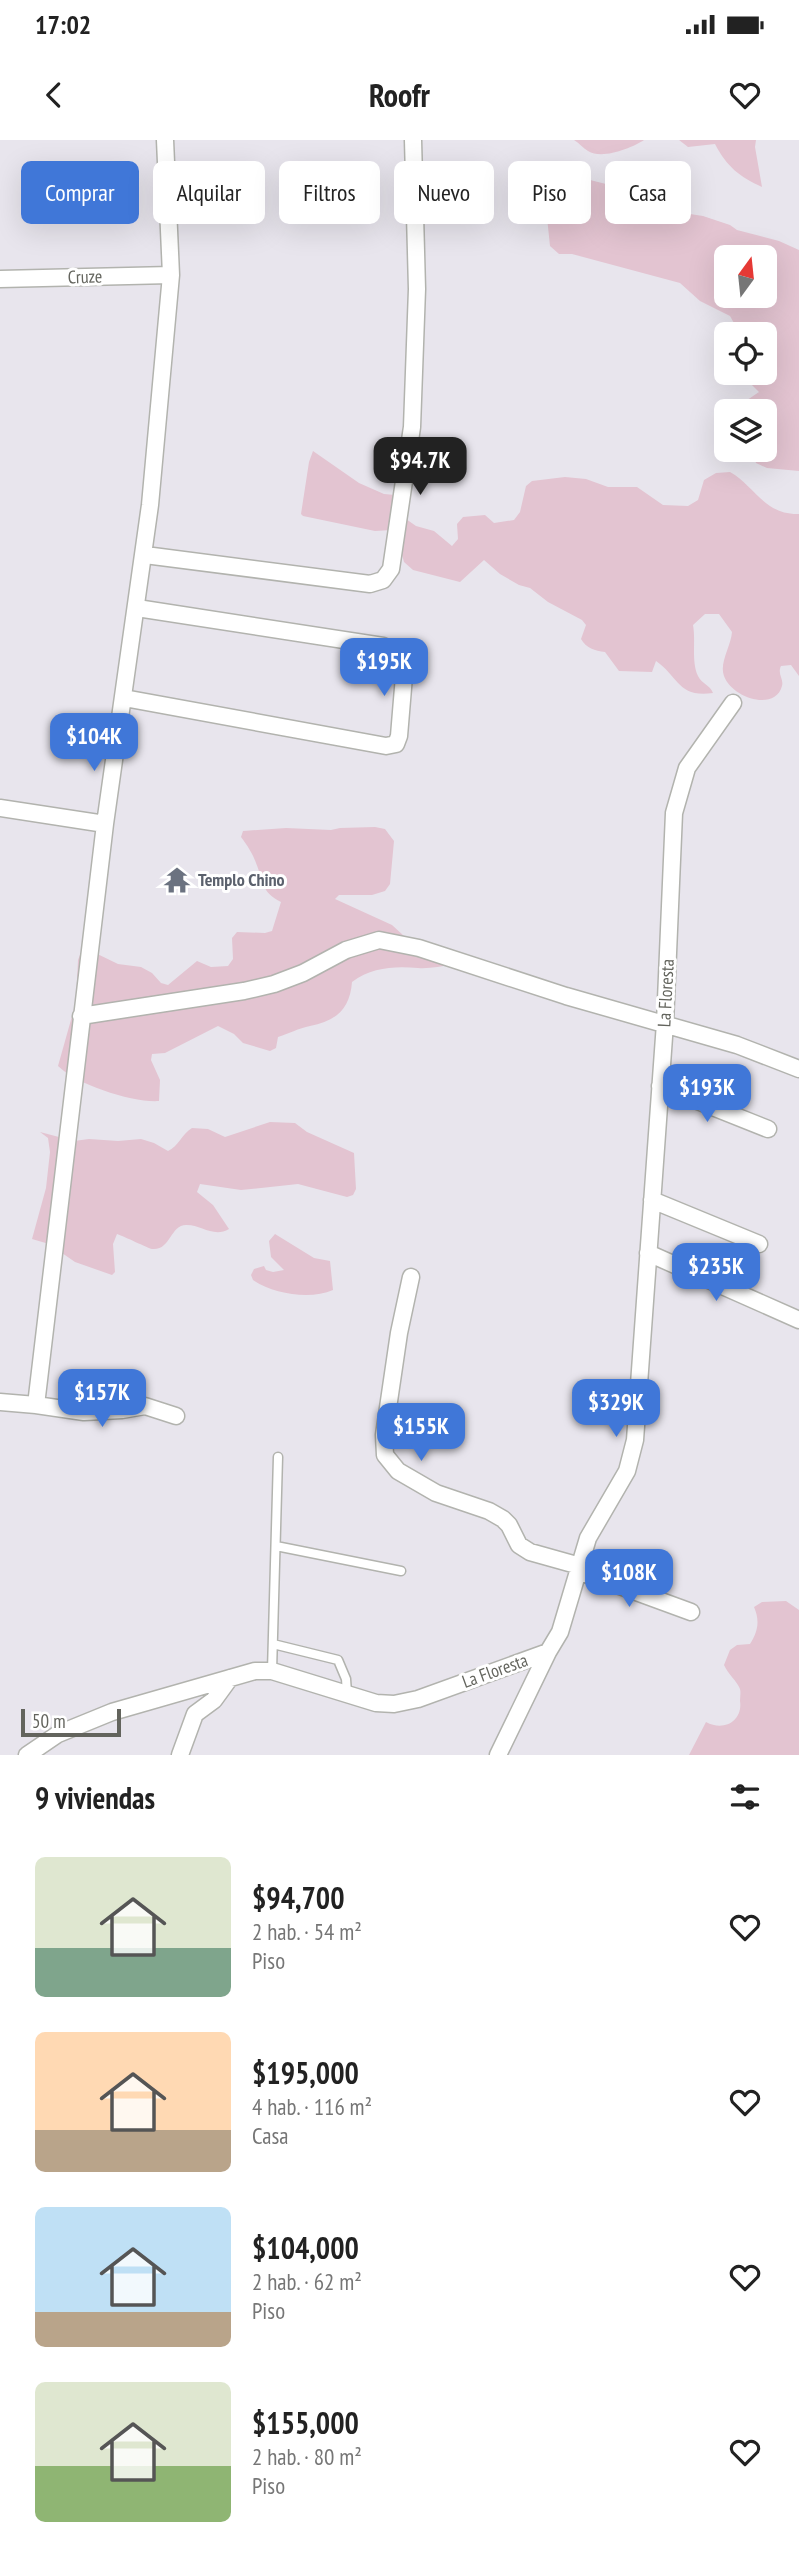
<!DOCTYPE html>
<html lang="es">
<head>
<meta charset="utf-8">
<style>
  :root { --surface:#fff; --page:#f6f6f6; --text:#222; --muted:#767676; --accent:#4077d8 }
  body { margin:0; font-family:"PT Sans Narrow",sans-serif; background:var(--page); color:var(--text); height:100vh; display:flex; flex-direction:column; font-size:26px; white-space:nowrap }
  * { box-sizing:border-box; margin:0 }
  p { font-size:23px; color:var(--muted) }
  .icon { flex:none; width:38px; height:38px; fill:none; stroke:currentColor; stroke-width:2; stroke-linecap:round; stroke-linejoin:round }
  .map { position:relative; height:1615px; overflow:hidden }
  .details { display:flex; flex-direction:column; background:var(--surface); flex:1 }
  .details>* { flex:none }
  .guide { position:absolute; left:21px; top:21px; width:758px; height:63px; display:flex; gap:14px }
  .needle { width:46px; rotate:15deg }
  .fabs { position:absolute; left:714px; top:105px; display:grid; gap:14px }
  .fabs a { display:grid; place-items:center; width:63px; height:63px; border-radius:10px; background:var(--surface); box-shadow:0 7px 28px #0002; font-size:35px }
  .scale { position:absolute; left:21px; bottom:18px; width:100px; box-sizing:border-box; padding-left:7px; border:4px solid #63645d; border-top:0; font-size:19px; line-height:24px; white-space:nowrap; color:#63645d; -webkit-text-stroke:5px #fff; paint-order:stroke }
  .price { position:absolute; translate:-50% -60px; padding:0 16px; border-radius:14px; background:var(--accent); color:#fff; font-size:23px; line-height:46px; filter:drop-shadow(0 2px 4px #0008) }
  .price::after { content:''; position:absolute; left:50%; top:42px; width:21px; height:16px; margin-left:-10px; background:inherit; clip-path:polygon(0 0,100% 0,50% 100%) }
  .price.current { background:#222; color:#fff }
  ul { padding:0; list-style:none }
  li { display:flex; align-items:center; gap:21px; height:175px; padding:0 35px }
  li span { display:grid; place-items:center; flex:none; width:196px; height:140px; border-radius:10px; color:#555 }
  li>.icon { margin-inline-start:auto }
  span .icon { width:84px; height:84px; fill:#fffc; stroke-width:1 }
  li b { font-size:30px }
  h2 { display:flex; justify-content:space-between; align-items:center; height:84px; padding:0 35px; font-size:30px }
  .pill { padding:0 24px; border-radius:10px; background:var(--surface); box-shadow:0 7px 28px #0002; font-size:24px; line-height:63px }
  .pill.current { background:var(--accent); color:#fff }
  .status { display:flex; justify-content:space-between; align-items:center; height:49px; padding:0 35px; background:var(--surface); direction:ltr }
  .status svg { height:19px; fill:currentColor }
  header { display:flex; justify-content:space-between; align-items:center; height:91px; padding:0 35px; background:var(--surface); font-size:32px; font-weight:800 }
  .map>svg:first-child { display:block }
  .green { fill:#e3c4d1; fill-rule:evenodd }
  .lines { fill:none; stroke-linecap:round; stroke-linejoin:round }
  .lane-casing { stroke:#b2b3ae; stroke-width:11 }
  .street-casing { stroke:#b2b3ae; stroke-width:19 }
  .lane { stroke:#fff; stroke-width:8 }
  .street { stroke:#fff; stroke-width:16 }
  .labels { text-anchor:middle; stroke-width:6; stroke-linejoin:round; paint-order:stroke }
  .street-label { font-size:18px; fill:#63645d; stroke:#fff }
  .worship-label { font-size:18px; font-weight:bold; fill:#5b616d; stroke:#fff; text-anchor:start }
</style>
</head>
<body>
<div class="status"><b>17:02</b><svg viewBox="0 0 49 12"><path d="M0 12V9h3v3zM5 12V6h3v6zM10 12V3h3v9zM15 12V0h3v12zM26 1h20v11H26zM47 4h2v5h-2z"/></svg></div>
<header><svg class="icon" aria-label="back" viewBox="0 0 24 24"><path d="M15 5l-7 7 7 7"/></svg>Roofr<svg class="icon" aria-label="heart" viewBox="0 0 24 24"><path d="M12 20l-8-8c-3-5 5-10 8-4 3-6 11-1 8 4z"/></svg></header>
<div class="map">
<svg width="799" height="1615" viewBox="0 0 799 1615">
  <rect width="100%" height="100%" fill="#e8e5ed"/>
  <path class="green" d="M 574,0 L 644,0 C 632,8 602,20 588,11 C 583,8 579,3 574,0 Z
    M 679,0 L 756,0 L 755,7 L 762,47 C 740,37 727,27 715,4 L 688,7 Z
    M 574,36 L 610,45 L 652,64 L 677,72 L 703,76 L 730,85 L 737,90 L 779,101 L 799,110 L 799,331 L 767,328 L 756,323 L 751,310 L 765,310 L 765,271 L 731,271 L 759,252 L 750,243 L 748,233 L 765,233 L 765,194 L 740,194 L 730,176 L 700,161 L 680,143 L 572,114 L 559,114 L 550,106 L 543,39 ZM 726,117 L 765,117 L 765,156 L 726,156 Z
    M 313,311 L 359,343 L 384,354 L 395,355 L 392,390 L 375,391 L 303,376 L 301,374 L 309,322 Z
    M 730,332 C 755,346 764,375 799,374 L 799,536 L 791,525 L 781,526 C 777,534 784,539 782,546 C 775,572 732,558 724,536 C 719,523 731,506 732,492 L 719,474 L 705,474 L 693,485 C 696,502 691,521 698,536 C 702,544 710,545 713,553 C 678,558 679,537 656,521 L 652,532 L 619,531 L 605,512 C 595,511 586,508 581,499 L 586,485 L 582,480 L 548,462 L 530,448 L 519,445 L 500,434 L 484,420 L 460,442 L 413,430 L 404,422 L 401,411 L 406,379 L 416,386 L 434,391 L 452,406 L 458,399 L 457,384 L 463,377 L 485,375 L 494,383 L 514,380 L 520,372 L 526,346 L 532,341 L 565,337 L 586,339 L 608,347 L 637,347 L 663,365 L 688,366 L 698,360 L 704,340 L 716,333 Z
    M 375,687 L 385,689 L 394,701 L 390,744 L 385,751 L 372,755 L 339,755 L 335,759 L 392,785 L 404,796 L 452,825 C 441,826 429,829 418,828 C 395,826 372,827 352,842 C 350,869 336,881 310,886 C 299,888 288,894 278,897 L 276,908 L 270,911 L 243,903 L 234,894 L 218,886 L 165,913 L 152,914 L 151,920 L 160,940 L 159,961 C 134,963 77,945 58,926 L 76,862 L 78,820 L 83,807 L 118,824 L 141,827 L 152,833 L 161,843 L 168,845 L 197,821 L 211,827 L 228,826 L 233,819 L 232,798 L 237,792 L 265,793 L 272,791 L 281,762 C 260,751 264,742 256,723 C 253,714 247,705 241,697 L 243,691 L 286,688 L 331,690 L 340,688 Z
    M 270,982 L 295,983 L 307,992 L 354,1013 L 356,1049 L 353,1055 L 347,1057 L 298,1044 L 241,1050 L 200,1044 L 197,1052 L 213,1065 L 229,1089 C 214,1098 201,1085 187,1085 C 170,1084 171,1111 152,1109 C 148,1108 123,1096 117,1094 L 113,1104 L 115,1132 L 112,1135 L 75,1122 L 49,1104 L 32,1099 L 46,1048 L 50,1012 L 48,998 L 40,992 L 74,1001 L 89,999 L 118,1001 L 141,999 L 154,1003 L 168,1011 C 178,1007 182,994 192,988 L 208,989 L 225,997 Z
    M 275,1094 L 314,1118 L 330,1121 L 333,1150 C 310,1160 274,1154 253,1140 L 251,1135 L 254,1129 L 264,1126 L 266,1130 L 273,1132 L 284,1130 L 271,1117 L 269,1101 Z
    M 786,1461 L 799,1470 L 799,1615 L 689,1615 L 706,1582 C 724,1592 743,1581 740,1561 C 740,1557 741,1553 740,1549 C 737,1541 728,1534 724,1525 L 730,1510 L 737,1505 L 750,1504 C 758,1491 760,1481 754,1467 L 762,1462 Z"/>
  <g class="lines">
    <g class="lane-casing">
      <path id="lane" d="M 276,1406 L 401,1431
        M 273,1504 L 338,1520 L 346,1539 L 347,1553
        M 272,1531 L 278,1317"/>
    </g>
    <g class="street-casing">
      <path id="street" d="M 0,139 L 171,135
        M 145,415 L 370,444 L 383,440 L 391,429 L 412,287 L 417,149 L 413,0
        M 124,558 L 386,606 L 396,604 L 399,596 L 405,524 C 401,512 394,510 383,506 L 137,468
        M 0,668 L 105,684
        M 81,876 L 244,851 L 274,844 L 303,833 L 346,810 L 379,800 L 419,808 L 566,856 L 737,905 L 799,929
        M 660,946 L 768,989
        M 652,1060 L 759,1104
        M 648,1113 L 799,1180
        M 411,1137 L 399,1193 L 384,1295 L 385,1315 L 398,1331 L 436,1353 L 489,1371 L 503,1379 L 509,1385 L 519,1405 L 530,1412 L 580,1426
        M 0,1262 L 36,1265 L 105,684 L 150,365 L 171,135 L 165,0
        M 36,1265 L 84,1272 L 122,1270 L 145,1266 L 176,1276
        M 579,1431 L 691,1472
        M 27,1615 L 58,1594 L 112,1572 L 255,1531 L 272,1531 L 376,1563 L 394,1564 L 418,1559 L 548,1512 L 560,1492 L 588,1398 L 627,1331 L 635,1300 L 665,883 L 674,673 L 687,628 L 733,563
        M 180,1615 L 195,1574 L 214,1560 L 230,1538
        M 498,1615 L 548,1512"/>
    </g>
    <use href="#lane" class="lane"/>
    <use href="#street" class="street"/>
  </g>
  <defs>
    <g id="temple-bare" transform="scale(2.1)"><path d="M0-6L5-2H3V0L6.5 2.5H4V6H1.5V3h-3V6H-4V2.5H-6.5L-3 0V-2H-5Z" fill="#6b7280" stroke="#fff" stroke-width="2.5" paint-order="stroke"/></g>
  </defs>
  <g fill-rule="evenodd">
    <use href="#temple-bare" x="177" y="740"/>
  </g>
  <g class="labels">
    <g class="street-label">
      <text transform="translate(85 137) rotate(-2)" y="6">Cruze</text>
      <text transform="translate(666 853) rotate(-87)" y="6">La Floresta</text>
      <text transform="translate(495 1531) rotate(-20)" y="6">La Floresta</text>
    </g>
    <g class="worship-label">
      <text x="198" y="746">Templo Chino</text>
    </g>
  </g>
</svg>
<div class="fabs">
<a><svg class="needle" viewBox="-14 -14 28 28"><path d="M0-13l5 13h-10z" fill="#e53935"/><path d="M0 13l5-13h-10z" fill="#767676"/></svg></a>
<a><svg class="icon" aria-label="locate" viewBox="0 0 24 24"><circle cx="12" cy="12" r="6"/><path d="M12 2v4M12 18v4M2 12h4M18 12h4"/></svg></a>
<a><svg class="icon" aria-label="layers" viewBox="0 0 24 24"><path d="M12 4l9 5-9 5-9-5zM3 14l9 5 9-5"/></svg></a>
</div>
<div class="scale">50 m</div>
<b class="price current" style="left:420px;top:357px">$94.7K</b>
<b class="price" style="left:384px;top:558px">$195K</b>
<b class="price" style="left:94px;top:633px">$104K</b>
<b class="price" style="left:707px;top:984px">$193K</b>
<b class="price" style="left:716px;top:1163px">$235K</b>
<b class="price" style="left:102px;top:1289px">$157K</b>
<b class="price" style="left:616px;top:1299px">$329K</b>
<b class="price" style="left:421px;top:1323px">$155K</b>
<b class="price" style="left:629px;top:1469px">$108K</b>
<div class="guide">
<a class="pill current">Comprar</a>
<a class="pill">Alquilar</a>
<a class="pill">Filtros</a>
<a class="pill">Nuevo</a>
<a class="pill">Piso</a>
<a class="pill">Casa</a>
</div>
</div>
<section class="details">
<h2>9 viviendas<svg class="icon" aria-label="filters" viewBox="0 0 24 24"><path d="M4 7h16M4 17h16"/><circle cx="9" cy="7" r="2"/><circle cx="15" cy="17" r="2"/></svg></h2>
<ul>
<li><span style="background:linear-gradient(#dfe7d0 65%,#7fa58c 0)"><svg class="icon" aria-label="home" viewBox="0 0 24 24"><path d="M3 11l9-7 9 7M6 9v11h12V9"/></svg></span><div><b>$94,700</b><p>2 hab. · 54 m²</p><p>Piso</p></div><svg class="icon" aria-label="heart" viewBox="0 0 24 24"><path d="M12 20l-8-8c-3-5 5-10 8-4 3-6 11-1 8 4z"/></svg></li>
<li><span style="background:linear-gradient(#ffd9b3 70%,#b9a48a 0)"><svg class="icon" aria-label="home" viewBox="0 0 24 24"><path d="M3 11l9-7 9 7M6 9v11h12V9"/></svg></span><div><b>$195,000</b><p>4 hab. · 116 m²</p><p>Casa</p></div><svg class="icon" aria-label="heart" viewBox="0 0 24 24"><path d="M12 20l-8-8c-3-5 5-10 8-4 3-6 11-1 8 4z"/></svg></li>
<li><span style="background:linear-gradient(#bfe0f5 75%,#b9a48a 0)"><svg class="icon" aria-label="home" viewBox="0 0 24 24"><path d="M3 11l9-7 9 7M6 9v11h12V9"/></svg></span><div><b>$104,000</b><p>2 hab. · 62 m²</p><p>Piso</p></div><svg class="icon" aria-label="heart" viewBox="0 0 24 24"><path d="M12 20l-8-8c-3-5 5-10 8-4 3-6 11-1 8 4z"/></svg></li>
<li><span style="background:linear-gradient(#dfe7d0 60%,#8fb573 0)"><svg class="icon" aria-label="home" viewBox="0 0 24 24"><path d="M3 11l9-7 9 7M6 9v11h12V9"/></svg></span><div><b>$155,000</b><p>2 hab. · 80 m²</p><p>Piso</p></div><svg class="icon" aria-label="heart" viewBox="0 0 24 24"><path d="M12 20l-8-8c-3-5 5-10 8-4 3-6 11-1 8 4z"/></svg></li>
</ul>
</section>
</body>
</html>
